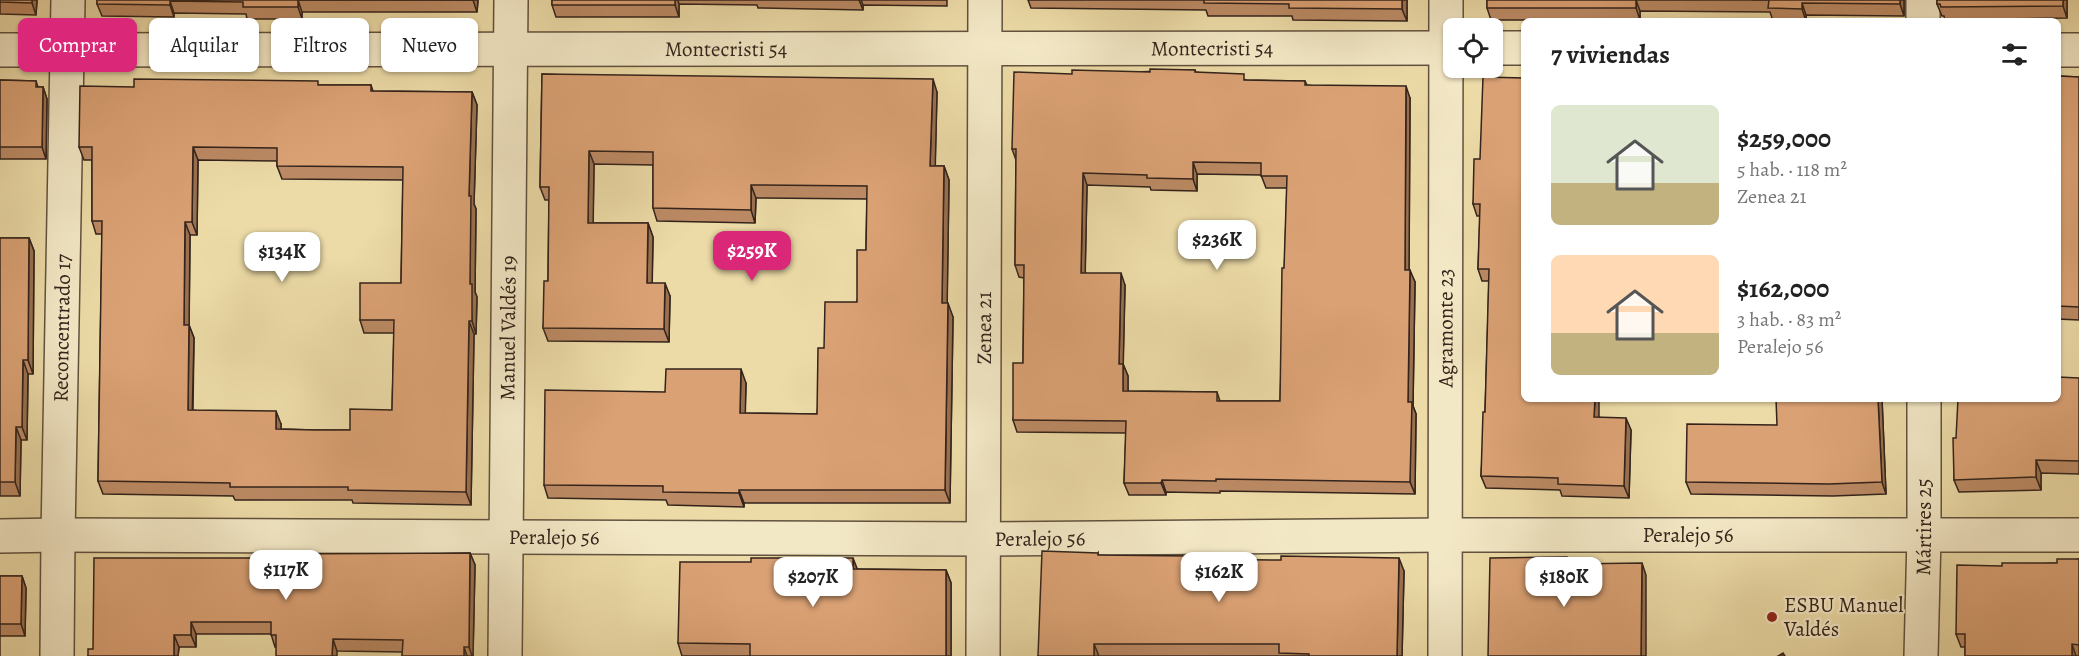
<!DOCTYPE html>
<html lang="es">
<head>
<meta charset="utf-8">
<style>
  :root { --surface:#fff; --page:#f2f2f2; --text:#222; --muted:#767676; --accent:#db2777 }
  body { margin:0; font-family:Alegreya,serif; background:var(--page); color:var(--text); height:100vh; display:flex; flex-direction:column; font-size:22px; white-space:nowrap }
  * { box-sizing:border-box; margin:0 }
  p { font-size:20px; color:var(--muted) }
  .icon { flex:none; width:33px; height:33px; fill:none; stroke:currentColor; stroke-width:2; stroke-linecap:round; stroke-linejoin:round }
  .map { position:relative; flex:1; overflow:hidden }
  .sheet { position:absolute; left:1521px; top:18px; width:540px; height:384px; display:flex; flex-direction:column; background:var(--surface); border-radius:9px; box-shadow:0 2px 4px #0004 }
  .sheet>* { flex:none }
  .hud { position:absolute; left:18px; top:18px; width:570px; height:54px; display:flex; gap:12px }
  .controls { position:absolute; left:1443px; top:18px; display:grid; gap:12px }
  .controls a { display:grid; place-items:center; width:60px; height:60px; border-radius:9px; background:var(--surface); box-shadow:0 2px 4px #0004; font-size:30px }
  .price { position:absolute; translate:-50% -51px; padding:0 14px; border-radius:12px; background:#fff; color:#222; font-size:20px; line-height:39px; filter:drop-shadow(0 2px 3px #0008) }
  .price::after { content:''; position:absolute; left:50%; top:36px; width:18px; height:14px; margin-left:-9px; background:inherit; clip-path:polygon(0 0,100% 0,50% 100%) }
  .price.active { background:var(--accent); color:#fff }
  ul { padding:0; list-style:none }
  li { display:flex; align-items:center; gap:18px; height:150px; padding:0 30px }
  li span { display:grid; place-items:center; flex:none; width:168px; height:120px; border-radius:9px; color:#555 }
  li>.icon { margin-inline-start:auto }
  span .icon { width:72px; height:72px; fill:#fffc; stroke-width:1 }
  li b { font-size:26px }
  h2 { display:flex; justify-content:space-between; align-items:center; height:72px; padding:0 30px; font-size:26px }
  .tag { padding:0 21px; border-radius:9px; background:var(--surface); box-shadow:0 2px 4px #0004; font-size:21px; line-height:54px }
  .tag.active { background:var(--accent); color:#fff }
  .map>svg:first-child { display:block }
  .lines { fill:none; stroke-linecap:round; stroke-linejoin:round }
  .street-casing { stroke:#61513e; stroke-width:36 }
  .street { stroke:#f3e8c6; stroke-width:33 }
  .wall { fill:#bb8a64; stroke:#33231b; stroke-width:1.5; fill-rule:evenodd }
  .shaded-wall { fill:#997151; stroke:#33231b; stroke-width:1.5 }
  .building { fill:#daa174; stroke:#33231b; stroke-width:1.5; fill-rule:evenodd }
  .poi-dot { fill:#8f2418; stroke:#f3e8c6; stroke-width:2 }
  .labels { text-anchor:middle; stroke-width:4.5; stroke-linejoin:round; paint-order:stroke }
  .street-label { font-size:21px; fill:#33231b; stroke:#f3e8c6 }
  .poi-label { font-size:21px; fill:#33231b; stroke:#f3e8c6; text-anchor:start }
</style>
</head>
<body>
<div class="map">
<svg width="2079" height="656" viewBox="0 0 2079 656">
  <rect width="100%" height="100%" fill="#ecdba7"/>
  <filter id="stains"><feTurbulence type="fractalNoise" baseFrequency=".00333" numOctaves="4"/><feColorMatrix values="0 0 0 0 .2 0 0 0 0 .09 0 0 0 0 .02 0 0 0 .5 -.17"/></filter>
  <radialGradient id="worn" r=".72"><stop offset=".6" stop-color="#630" stop-opacity="0"/><stop offset="1" stop-color="#630" stop-opacity=".3"/></radialGradient>
  <g class="lines">
    <g class="street-casing">
      <g id="street">
        <path d="M 1923,0 L 1923,21"/>
        <path d="M 1492,48 L 1524,48"/>
        <path id="s1" d="M 0,50 L 1454,48"/>
        <path d="M 2058,50 L 2079,50"/>
        <path id="s2" d="M 0,536 L 58,535 L 983,539 L 1446,535 L 2079,535"/>
        <path id="s3" d="M 57,656 L 58,535 L 68,0"/>
        <path id="s4" d="M 505,656 L 511,0"/>
        <path id="s5" d="M 983,656 L 985,0"/>
        <path id="s6" d="M 1445,656 L 1446,0"/>
        <path id="s7" d="M 1921,656 L 1924,536 L 1924,399"/>
      </g>
    </g>
    <use href="#street" class="street"/>
  </g>
  <path class="wall" d="M 0,0 L 37,0 L 36,15 L 0,14 Z
    M 97,0 L 478,0 L 477,12 L 302,12 L 302,19 L 247,19 L 246,14 L 174,13 L 174,17 L 102,16 L 97,4 Z
    M 552,0 L 947,0 L 947,6 L 863,5 L 863,10 L 758,8 L 757,5 L 679,4 L 679,17 L 556,17 L 552,5 Z
    M 1028,0 L 1407,0 L 1407,21 L 1293,20 L 1292,16 L 1208,16 L 1206,10 L 1031,8 Z
    M 1487,0 L 1904,0 L 1904,16 L 1806,15 L 1806,21 L 1773,21 L 1770,12 L 1640,11 L 1640,20 L 1491,20 L 1487,8 Z
    M 1937,0 L 2067,0 L 2067,18 L 1945,20 L 1944,16 L 1942,16 L 1937,4 Z
    M 1195,70 L 1196,72 L 1247,80 L 1305,81 L 1307,85 L 1410,98 L 1409,270 L 1415,282 L 1413,406 L 1416,414 L 1415,494 L 1220,491 L 1220,493 L 1166,492 L 1166,495 L 1129,495 L 1124,483 L 1126,433 L 1017,432 L 1013,420 L 1023,363 L 1024,278 L 1019,277 L 1015,265 L 1016,160 L 1012,149 L 1072,74 ZM 1197,174 L 1261,175 L 1266,188 L 1287,188 L 1280,401 L 1220,401 L 1217,392 L 1128,391 L 1128,376 L 1123,364 L 1125,285 L 1085,273 L 1087,185 L 1150,187 L 1151,190 L 1197,191 Z
    M 542,74 L 937,92 L 935,166 L 944,166 L 949,180 L 947,303 L 953,317 L 950,503 L 744,503 L 744,507 L 668,505 L 666,500 L 548,498 L 544,485 L 665,392 L 746,383 L 745,413 L 817,414 L 824,348 L 857,302 L 866,250 L 867,199 L 756,198 L 755,223 L 657,221 L 653,208 L 653,165 L 594,164 L 593,223 L 648,223 L 653,237 L 652,283 L 670,296 L 669,342 L 548,341 L 543,328 L 548,281 L 549,200 L 545,200 L 540,187 Z
    M 2058,76 L 2079,77 L 2079,320 L 2058,319 Z
    M 0,80 L 36,81 L 38,87 L 43,87 L 47,99 L 46,159 L 0,159 Z
    M 319,85 L 371,85 L 373,91 L 472,92 L 477,105 L 474,204 L 476,209 L 475,292 L 477,297 L 476,334 L 474,334 L 471,505 L 353,503 L 352,500 L 235,500 L 233,496 L 103,494 L 98,481 L 102,234 L 96,234 L 92,221 L 92,160 L 84,160 L 79,147 L 134,87 ZM 198,160 L 277,161 L 277,166 L 282,179 L 403,180 L 401,283 L 360,320 L 364,333 L 394,333 L 392,410 L 350,430 L 315,430 L 281,429 L 281,424 L 193,410 L 194,338 L 189,325 L 190,235 L 197,235 Z
    M 1480,159 L 1524,399 L 1599,417 L 1631,430 L 1629,498 L 1562,496 L 1560,490 L 1486,488 L 1481,476 L 1485,412 L 1489,281 L 1482,281 L 1478,269 L 1480,216 L 1477,216 L 1473,204 Z
    M 0,238 L 29,238 L 34,251 L 33,374 L 28,374 L 27,440 L 21,440 L 20,496 L 0,496 Z
    M 2079,378 L 2079,474 L 2041,473 L 2041,490 L 1959,492 L 1954,480 L 1956,438 Z
    M 1882,399 L 1886,494 L 1833,496 L 1691,494 L 1686,482 L 1777,425 Z
    M 470,553 L 475,565 L 473,656 L 402,656 L 403,652 L 337,651 L 275,647 L 271,634 L 196,634 L 196,647 L 179,647 L 178,656 L 88,656 L 93,649 L 272,558 Z
    M 1098,553 L 1098,555 L 1404,571 L 1402,656 L 1038,656 Z
    M 2079,559 L 2079,656 L 1965,656 L 1965,647 L 1961,647 L 1956,634 L 2002,566 L 2057,563 Z
    M 857,569 L 946,570 L 951,583 L 951,656 L 682,656 L 678,643 Z
    M 0,576 L 22,576 L 26,588 L 25,636 L 0,636 L 0,656 Z"/>
  <path class="shaded-wall" d="M 32,0 L 37,0 L 36,15 L 32,3 Z
    M 298,0 L 302,12 L 302,19 L 298,7 Z
    M 473,0 L 478,0 L 477,12 Z
    M 675,0 L 678,0 L 679,4 L 679,17 L 675,5 Z
    M 859,0 L 861,0 L 863,5 L 863,10 Z
    M 1402,0 L 1407,0 L 1407,21 L 1402,9 Z
    M 1636,0 L 1640,11 L 1640,20 L 1636,8 Z
    M 1900,0 L 1904,0 L 1904,16 L 1900,4 Z
    M 2063,0 L 2067,0 L 2067,18 L 2063,6 Z
    M 170,1 L 174,13 L 174,17 L 170,5 Z
    M 1802,3 L 1806,15 L 1806,21 L 1802,9 Z
    M 933,79 L 937,92 L 935,179 L 930,166 Z
    M 1406,86 L 1410,98 L 1409,282 L 1405,270 Z
    M 43,87 L 47,99 L 46,159 L 42,147 Z
    M 472,92 L 477,105 L 474,204 L 476,209 L 475,292 L 477,297 L 476,334 L 472,321 L 470,284 L 469,196 Z
    M 193,147 L 198,160 L 197,235 L 192,222 Z
    M 589,151 L 594,164 L 593,236 L 588,223 Z
    M 1193,162 L 1197,174 L 1197,191 L 1193,179 Z
    M 944,166 L 949,180 L 947,317 L 942,303 Z
    M 1083,173 L 1087,185 L 1085,285 L 1081,273 Z
    M 751,185 L 756,198 L 755,223 L 751,210 Z
    M 185,222 L 190,235 L 189,338 L 184,325 Z
    M 648,223 L 653,237 L 652,296 L 647,283 Z
    M 29,238 L 34,251 L 33,374 L 28,360 Z
    M 1410,270 L 1415,282 L 1413,406 L 1416,414 L 1415,494 L 1410,482 L 1408,402 Z
    M 1121,273 L 1125,285 L 1123,376 L 1119,364 Z
    M 665,283 L 670,296 L 669,342 L 664,329 Z
    M 948,303 L 953,317 L 950,503 L 945,490 Z
    M 469,321 L 474,334 L 471,505 L 466,492 Z
    M 189,325 L 194,338 L 192,423 L 188,410 Z
    M 23,360 L 28,374 L 27,440 L 22,427 Z
    M 1123,364 L 1128,376 L 1128,403 L 1123,391 Z
    M 741,369 L 746,383 L 745,427 L 740,413 Z
    M 1595,399 L 1599,399 L 1599,429 L 1594,417 Z
    M 1878,399 L 1882,399 L 1886,494 L 1882,482 Z
    M 276,411 L 281,424 L 281,442 L 276,429 Z
    M 1626,418 L 1631,430 L 1629,498 L 1624,486 Z
    M 16,427 L 21,440 L 20,496 L 15,482 Z
    M 2036,460 L 2041,473 L 2041,490 L 2036,477 Z
    M 1162,480 L 1166,492 L 1166,495 L 1161,483 Z
    M 739,490 L 744,503 L 744,507 L 739,493 Z
    M 470,553 L 475,565 L 473,656 L 472,656 L 469,647 Z
    M 853,558 L 858,571 L 853,569 Z
    M 1399,558 L 1404,571 L 1402,656 L 1397,656 Z
    M 1642,563 L 1646,575 L 1646,656 L 1641,656 Z
    M 946,570 L 951,583 L 951,656 L 946,656 Z
    M 22,576 L 26,588 L 25,636 L 21,624 Z
    M 191,622 L 196,634 L 196,647 L 191,635 Z
    M 174,635 L 179,647 L 178,656 L 174,656 Z
    M 333,639 L 337,651 L 337,656 L 332,656 Z
    M 1094,644 L 1099,656 L 1094,656 Z
    M 2072,644 L 2076,656 L 2072,656 Z
    M 464,647 L 467,656 L 464,656 Z"/>
  <path class="building" d="M 0,0 L 32,0 L 32,3 L 0,2 Z
    M 97,0 L 473,0 L 298,0 L 298,7 L 243,7 L 243,2 L 170,1 L 170,5 L 97,4 Z
    M 552,0 L 675,0 L 675,5 L 552,5 Z
    M 1204,0 L 1402,0 L 1402,9 L 1289,8 L 1289,4 L 1204,3 Z
    M 1487,0 L 1636,0 L 1636,8 L 1487,8 Z
    M 1752,0 L 1900,0 L 1900,4 L 1802,3 L 1802,9 L 1768,8 L 1769,0 Z
    M 1937,0 L 2063,0 L 2063,6 L 1941,7 L 1940,4 L 1937,4 Z
    M 1150,69 L 1195,70 L 1195,72 L 1244,74 L 1244,80 L 1305,81 L 1305,85 L 1406,86 L 1405,270 L 1410,270 L 1408,402 L 1412,402 L 1410,482 L 1216,479 L 1216,481 L 1162,480 L 1161,483 L 1124,483 L 1126,421 L 1013,420 L 1013,363 L 1023,363 L 1024,265 L 1015,265 L 1016,149 L 1012,149 L 1014,72 L 1072,74 L 1072,70 L 1150,72 ZM 1193,162 L 1261,163 L 1261,176 L 1287,176 L 1284,268 L 1282,268 L 1280,401 L 1217,401 L 1217,392 L 1123,391 L 1123,364 L 1119,364 L 1121,273 L 1081,273 L 1083,173 L 1147,175 L 1147,178 L 1193,179 Z
    M 542,74 L 933,79 L 930,166 L 944,166 L 942,303 L 948,303 L 945,490 L 739,490 L 739,493 L 663,492 L 663,486 L 544,485 L 545,390 L 665,392 L 666,369 L 741,369 L 740,413 L 817,414 L 818,348 L 824,348 L 825,302 L 857,302 L 857,250 L 866,250 L 867,186 L 751,185 L 751,210 L 653,208 L 653,152 L 589,151 L 588,223 L 648,223 L 647,283 L 665,283 L 664,329 L 543,328 L 544,281 L 548,281 L 549,187 L 540,187 Z
    M 2058,76 L 2079,77 L 2079,307 L 2058,306 Z
    M 1483,77 L 1524,78 L 1524,399 L 1595,399 L 1594,417 L 1626,418 L 1624,486 L 1558,484 L 1558,478 L 1481,476 L 1483,412 L 1485,412 L 1489,269 L 1478,269 L 1480,204 L 1473,204 L 1474,159 L 1480,159 Z
    M 134,79 L 318,81 L 318,85 L 371,85 L 371,91 L 472,92 L 469,196 L 471,196 L 470,284 L 472,284 L 472,321 L 469,321 L 466,492 L 348,490 L 348,487 L 230,487 L 230,483 L 98,481 L 102,221 L 92,221 L 92,147 L 79,147 L 80,86 L 134,87 ZM 193,147 L 277,148 L 277,166 L 403,167 L 401,283 L 360,283 L 360,320 L 394,320 L 392,410 L 350,409 L 350,430 L 315,430 L 276,429 L 276,411 L 188,410 L 189,325 L 184,325 L 185,222 L 192,222 Z
    M 0,80 L 36,81 L 36,87 L 43,87 L 42,147 L 0,147 Z
    M 0,238 L 29,238 L 28,360 L 23,360 L 22,427 L 16,427 L 15,482 L 0,482 Z
    M 2058,377 L 2079,378 L 2079,461 L 2036,460 L 2036,477 L 1954,480 L 1953,438 L 1956,438 L 1958,399 L 2058,399 Z
    M 1776,399 L 1878,399 L 1882,482 L 1829,484 L 1686,482 L 1687,424 L 1777,425 Z
    M 1042,551 L 1098,553 L 1098,555 L 1191,556 L 1191,559 L 1281,560 L 1281,556 L 1399,558 L 1397,656 L 1309,656 L 1309,654 L 1279,653 L 1279,644 L 1094,644 L 1094,656 L 1038,656 Z
    M 470,553 L 469,647 L 464,647 L 464,656 L 402,656 L 403,640 L 333,639 L 332,656 L 276,656 L 276,635 L 271,635 L 271,622 L 191,622 L 191,635 L 174,635 L 174,656 L 88,656 L 88,649 L 93,649 L 94,558 L 272,558 L 272,554 Z
    M 1567,557 L 1568,564 L 1642,563 L 1641,656 L 1488,656 L 1490,558 Z
    M 751,558 L 853,558 L 853,569 L 946,570 L 946,656 L 750,656 L 750,644 L 678,643 L 680,562 L 751,562 Z
    M 2057,559 L 2079,559 L 2079,645 L 2072,644 L 2072,656 L 1965,656 L 1965,634 L 1956,634 L 1957,565 L 2002,566 L 2002,563 L 2057,563 Z
    M 0,576 L 22,576 L 21,624 L 0,624 Z
    M 1783,653 L 1785,656 L 1778,656 Z"/>
  <circle class="poi-dot" cx="1772" cy="617" r="6"/>
  <g class="labels">
    <g class="street-label">
      <text dy="7" stroke="none"><textPath href="#s1" startOffset="1212">Montecristi 54</textPath></text>
      <text dy="7" stroke="none"><textPath href="#s1" startOffset="726">Montecristi 54</textPath></text>
      <text dy="7" stroke="none"><textPath href="#s3" startOffset="328">Reconcentrado 17</textPath></text>
      <text dy="7" stroke="none"><textPath href="#s4" startOffset="328">Manuel Valdés 19</textPath></text>
      <text dy="7" stroke="none"><textPath href="#s5" startOffset="328">Zenea 21</textPath></text>
      <text dy="7" stroke="none"><textPath href="#s6" startOffset="328">Agramonte 23</textPath></text>
      <text dy="7" stroke="none"><textPath href="#s7" startOffset="129">Mártires 25</textPath></text>
      <text dy="7" stroke="none"><textPath href="#s2" startOffset="554">Peralejo 56</textPath></text>
      <text dy="7" stroke="none"><textPath href="#s2" startOffset="1688">Peralejo 56</textPath></text>
      <text dy="7" stroke="none"><textPath href="#s2" startOffset="1040">Peralejo 56</textPath></text>
    </g>
    <g class="poi-label">
      <text x="1784" y="612">ESBU Manuel<tspan x="1784" dy="24">Valdés</tspan></text>
    </g>
  </g>
  <rect width="100%" height="100%" filter="url(#stains)"/>
  <rect width="100%" height="100%" fill="url(#worn)"/>
</svg>
<div class="controls">
<a><svg class="icon" aria-label="locate" viewBox="0 0 24 24"><circle cx="12" cy="12" r="6"/><path d="M12 2v4M12 18v4M2 12h4M18 12h4"/></svg></a>
</div>
<b class="price" style="left:1217px;top:271px">$236K</b>
<b class="price active" style="left:752px;top:282px">$259K</b>
<b class="price" style="left:282px;top:283px">$134K</b>
<b class="price" style="left:286px;top:601px">$117K</b>
<b class="price" style="left:1219px;top:603px">$162K</b>
<b class="price" style="left:813px;top:608px">$207K</b>
<b class="price" style="left:1564px;top:608px">$180K</b>
<div class="hud">
<a class="tag active">Comprar</a>
<a class="tag">Alquilar</a>
<a class="tag">Filtros</a>
<a class="tag">Nuevo</a>
</div>
<section class="sheet">
<h2>7 viviendas<svg class="icon" aria-label="filters" viewBox="0 0 24 24"><path d="M4 7h16M4 17h16"/><circle cx="9" cy="7" r="2"/><circle cx="15" cy="17" r="2"/></svg></h2>
<ul>
<li><span style="background:linear-gradient(#dfe7d0 65%,#c2b280 0)"><svg class="icon" aria-label="home" viewBox="0 0 24 24"><path d="M3 11l9-7 9 7M6 9v11h12V9"/></svg></span><div><b>$259,000</b><p>5 hab. · 118 m²</p><p>Zenea 21</p></div></li>
<li><span style="background:linear-gradient(#ffd9b3 65%,#c2b280 0)"><svg class="icon" aria-label="home" viewBox="0 0 24 24"><path d="M3 11l9-7 9 7M6 9v11h12V9"/></svg></span><div><b>$162,000</b><p>3 hab. · 83 m²</p><p>Peralejo 56</p></div></li>
</ul>
</section>
</div>
</body>
</html>
